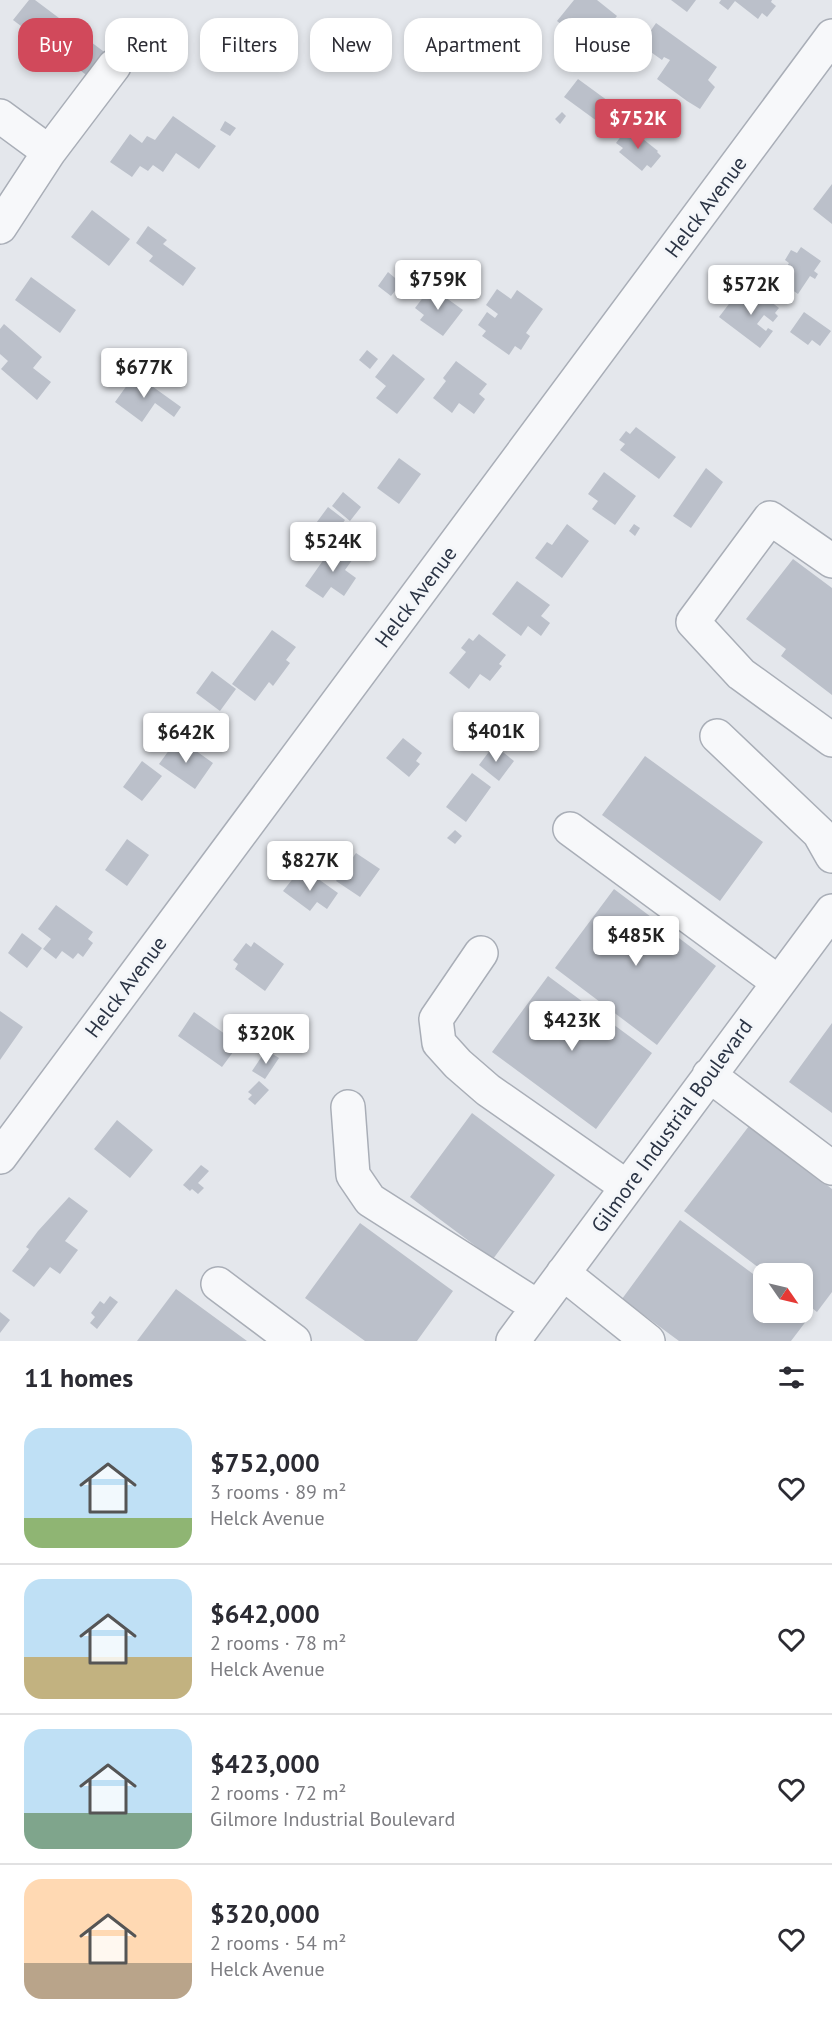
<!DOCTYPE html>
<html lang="en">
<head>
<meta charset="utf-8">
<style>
  :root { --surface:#fff; --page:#f2f2f3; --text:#2b2b33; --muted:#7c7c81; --line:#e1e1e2; --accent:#d1495b }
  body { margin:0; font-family:"PT Sans",sans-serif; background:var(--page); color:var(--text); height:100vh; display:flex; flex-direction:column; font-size:22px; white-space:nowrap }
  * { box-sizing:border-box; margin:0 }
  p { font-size:20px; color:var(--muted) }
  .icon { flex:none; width:33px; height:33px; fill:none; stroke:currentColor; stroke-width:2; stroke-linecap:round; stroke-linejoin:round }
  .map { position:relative; height:1341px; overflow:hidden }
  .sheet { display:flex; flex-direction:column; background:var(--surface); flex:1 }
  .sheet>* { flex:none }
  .hud { position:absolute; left:18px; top:18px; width:796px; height:54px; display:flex; gap:12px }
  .needle { width:39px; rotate:124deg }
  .buttons { position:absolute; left:753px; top:1263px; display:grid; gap:12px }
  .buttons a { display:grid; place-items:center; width:60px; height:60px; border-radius:12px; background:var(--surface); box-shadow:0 3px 9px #0003; font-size:30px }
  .price { position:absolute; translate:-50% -51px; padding:0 14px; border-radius:6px; background:#fff; color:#222; font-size:20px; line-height:39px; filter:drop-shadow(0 2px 3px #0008) }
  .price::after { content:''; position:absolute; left:50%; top:36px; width:18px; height:14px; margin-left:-9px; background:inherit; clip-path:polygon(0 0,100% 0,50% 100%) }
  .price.active { background:var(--accent); color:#fff }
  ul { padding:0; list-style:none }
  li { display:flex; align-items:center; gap:18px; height:150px; padding:0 24px }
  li+li { border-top:2px solid var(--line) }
  li span { display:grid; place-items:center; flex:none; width:168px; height:120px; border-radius:18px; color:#555 }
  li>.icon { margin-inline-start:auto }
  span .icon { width:72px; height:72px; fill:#fffc; stroke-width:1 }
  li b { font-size:26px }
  h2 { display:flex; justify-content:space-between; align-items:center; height:72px; padding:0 24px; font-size:26px }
  .pill { padding:0 21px; border-radius:18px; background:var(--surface); box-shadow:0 3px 9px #0003; font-size:21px; line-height:54px }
  .pill.active { background:var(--accent); color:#fff }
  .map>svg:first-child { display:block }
  .building { fill:#bbc0ca }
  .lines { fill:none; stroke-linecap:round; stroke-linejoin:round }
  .minor-casing { stroke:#a9aeb7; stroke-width:36 }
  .minor { stroke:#f7f8fa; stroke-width:33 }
  .labels { text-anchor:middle; stroke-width:6; stroke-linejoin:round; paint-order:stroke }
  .street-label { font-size:21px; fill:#2b3445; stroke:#f4f6f9 }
</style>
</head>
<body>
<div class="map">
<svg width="832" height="1341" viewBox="0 0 832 1341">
  <rect width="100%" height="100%" fill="#e4e7ec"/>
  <path class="building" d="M 29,0 L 35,0 L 107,54 L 89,77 L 13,20 Z
    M 574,0 L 597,0 L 617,16 L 591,48 L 557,21 Z
    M 671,0 L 696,0 L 687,12 Z
    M 721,0 L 772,0 L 771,2 L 776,6 L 767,17 L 762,13 L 758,19 L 735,1 L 728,10 L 719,3 Z
    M 656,23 L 717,67 L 708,80 L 715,87 L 700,109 L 687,101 L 657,79 L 670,60 L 664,57 L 662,60 L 641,45 Z
    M 578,79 L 615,106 L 601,124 L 564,97 Z
    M 562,112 L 566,116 L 560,124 L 555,119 Z
    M 173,116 L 216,146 L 199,169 L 176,153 L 163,172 L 153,165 L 148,171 L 140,166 L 132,177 L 110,162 L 130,134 L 142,143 L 147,136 L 155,140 Z
    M 225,121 L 236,128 L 230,136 L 220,130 Z
    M 628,127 L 658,151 L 657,152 L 661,156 L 651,168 L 647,165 L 642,171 L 619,152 L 623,148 L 616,143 Z
    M 832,184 L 832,224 L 813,209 Z
    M 92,210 L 130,239 L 109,266 L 71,237 Z
    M 148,226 L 167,240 L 163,244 L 196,268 L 183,286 L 149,261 L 153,256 L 136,243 Z
    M 801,247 L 821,261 L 814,271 L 818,274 L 815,279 L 810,276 L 798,294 L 778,280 L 789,263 L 785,260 L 791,250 L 797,253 Z
    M 388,272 L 401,283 L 391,296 L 378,286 Z
    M 31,277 L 76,310 L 60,333 L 15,300 Z
    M 431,287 L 463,310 L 443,336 L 420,320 L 424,315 L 415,308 Z
    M 753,288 L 779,308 L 775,313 L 778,316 L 773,322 L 764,315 L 757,324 L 766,331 L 768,328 L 773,331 L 760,348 L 719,317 L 735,296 L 742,302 Z
    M 497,289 L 511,299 L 517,290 L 543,309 L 526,333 L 530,336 L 521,350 L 515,346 L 509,355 L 482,336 L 486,331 L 478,325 L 487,312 L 495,318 L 498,314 L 486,305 Z
    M 804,312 L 831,331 L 820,346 L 812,340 L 808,345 L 790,332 Z
    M 4,324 L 42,357 L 33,368 L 51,382 L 37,400 L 1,369 L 8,361 L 0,354 L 0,329 Z
    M 367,350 L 378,359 L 370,369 L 359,360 Z
    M 393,354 L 425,379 L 397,414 L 376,398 L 386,386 L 375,377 Z
    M 456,361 L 487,384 L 479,394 L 485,399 L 474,414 L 459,403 L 452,413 L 433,398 L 446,381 L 443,378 Z
    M 135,374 L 181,407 L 174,417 L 155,403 L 142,422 L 115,402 Z
    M 636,427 L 676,457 L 659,479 L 620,450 L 625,444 L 619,440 L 626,431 L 630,434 Z
    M 399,458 L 421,474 L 399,504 L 377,488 Z
    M 706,468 L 723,482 L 691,528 L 673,516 Z
    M 604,472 L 636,496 L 615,525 L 592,509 L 598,501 L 588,494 Z
    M 343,492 L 361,507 L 350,521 L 332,506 Z
    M 328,507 L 345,520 L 328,543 L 311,530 Z
    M 567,524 L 589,541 L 562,578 L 535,558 L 547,542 L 552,545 Z
    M 634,524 L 640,528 L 635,536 L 629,531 Z
    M 336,542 L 355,556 L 345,570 L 356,578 L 344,596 L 331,587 L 323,598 L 305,586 Z
    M 793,559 L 832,588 L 832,695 L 781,656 L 786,649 L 746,619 Z
    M 517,581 L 550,605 L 541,616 L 550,623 L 541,636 L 528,626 L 521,636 L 492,614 Z
    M 272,630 L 296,647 L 286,660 L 290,663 L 273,686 L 269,682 L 255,701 L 232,684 Z
    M 479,634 L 506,655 L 499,664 L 502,666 L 490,681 L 480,674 L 469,689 L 449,673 L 466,652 L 461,648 L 469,638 L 473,641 Z
    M 212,671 L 236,689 L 220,711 L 196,693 Z
    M 178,738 L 213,763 L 195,789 L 159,764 Z
    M 403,738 L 422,753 L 416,761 L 420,764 L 409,777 L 386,758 Z
    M 494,745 L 514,761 L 499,781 L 479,765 Z
    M 645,756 L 763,842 L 720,901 L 602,815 Z
    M 142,761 L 162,776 L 142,801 L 123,787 Z
    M 472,773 L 491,787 L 466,822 L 446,807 Z
    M 455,830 L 462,836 L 455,844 L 447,838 Z
    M 127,839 L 149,855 L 127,886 L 105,870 Z
    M 356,853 L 380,869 L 360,897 L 336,881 Z
    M 307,871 L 338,893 L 327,909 L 317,902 L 310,911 L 283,891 L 295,876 L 300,880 Z
    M 614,889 L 716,966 L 657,1045 L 555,968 Z
    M 56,905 L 93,932 L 88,939 L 93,943 L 83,957 L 78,953 L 73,959 L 62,951 L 56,959 L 43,949 L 51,939 L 38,929 Z
    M 22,933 L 42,948 L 27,968 L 8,953 Z
    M 254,942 L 284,964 L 265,991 L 235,969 L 238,964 L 233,960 L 246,943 L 251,947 Z
    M 548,976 L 652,1053 L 596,1129 L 492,1052 Z
    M 0,1011 L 23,1027 L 0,1060 Z
    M 194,1012 L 239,1044 L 222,1067 L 178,1036 Z
    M 832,1023 L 832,1113 L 789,1082 Z
    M 266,1050 L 279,1058 L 265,1079 L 252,1071 Z
    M 259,1081 L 269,1090 L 255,1105 L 248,1099 L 252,1095 L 248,1092 Z
    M 472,1113 L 555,1175 L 493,1259 L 410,1197 Z
    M 117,1120 L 153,1150 L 130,1178 L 94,1149 Z
    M 749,1126 L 832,1189 L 832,1292 L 817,1312 L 802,1300 L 802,1274 L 767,1274 L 684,1211 Z
    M 201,1165 L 209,1171 L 198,1183 L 204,1188 L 198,1194 L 192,1189 L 190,1191 L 183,1185 Z
    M 69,1197 L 88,1211 L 65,1241 L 78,1250 L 60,1274 L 50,1267 L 34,1287 L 12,1271 L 29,1249 L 26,1247 L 38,1231 Z
    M 680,1220 L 764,1282 L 764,1312 L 802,1312 L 802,1311 L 810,1316 L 791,1341 L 679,1341 L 622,1299 Z
    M 360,1223 L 453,1291 L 417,1341 L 365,1341 L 305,1298 Z
    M 176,1289 L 247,1341 L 137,1341 Z
    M 110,1296 L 118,1302 L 97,1329 L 90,1323 L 95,1317 L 91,1313 L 100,1301 L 104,1304 Z
    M 0,1312 L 10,1320 L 0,1333 Z"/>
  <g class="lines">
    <g class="minor-casing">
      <path id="minor" d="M 0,116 L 49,152
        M 0,227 L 49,152 L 114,66
        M 832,561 L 770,518 L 693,622 L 741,674 L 832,740
        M 717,736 L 819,833 L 832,856
        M 570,829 L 778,982
        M 481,953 L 436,1019 L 439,1043 L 458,1064 L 488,1090 L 627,1187
        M 709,1075 L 832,1168
        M 348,1107 L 353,1175 L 370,1200 L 538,1307
        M 0,1157 L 832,36
        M 563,1273 L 648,1341
        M 218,1284 L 294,1341
        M 513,1341 L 832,911"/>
    </g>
    <use href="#minor" class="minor"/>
  </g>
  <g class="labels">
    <g class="street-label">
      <text transform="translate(706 207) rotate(-53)" y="7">Helck Avenue</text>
      <text transform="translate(416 597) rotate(-53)" y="7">Helck Avenue</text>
      <text transform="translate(126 987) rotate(-53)" y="7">Helck Avenue</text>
      <text transform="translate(672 1126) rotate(-54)" y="7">Gilmore Industrial Boulevard</text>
    </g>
  </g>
</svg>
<div class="buttons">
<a><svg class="needle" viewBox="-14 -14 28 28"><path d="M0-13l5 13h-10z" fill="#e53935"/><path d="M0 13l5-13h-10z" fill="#7c7c81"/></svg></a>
</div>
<b class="price active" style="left:638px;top:150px">$752K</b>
<b class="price" style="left:438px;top:311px">$759K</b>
<b class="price" style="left:751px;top:316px">$572K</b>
<b class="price" style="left:144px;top:399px">$677K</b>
<b class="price" style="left:333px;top:573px">$524K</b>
<b class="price" style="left:496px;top:763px">$401K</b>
<b class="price" style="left:186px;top:764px">$642K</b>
<b class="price" style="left:310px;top:892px">$827K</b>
<b class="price" style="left:636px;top:967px">$485K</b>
<b class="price" style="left:572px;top:1052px">$423K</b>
<b class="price" style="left:266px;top:1065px">$320K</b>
<div class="hud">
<a class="pill active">Buy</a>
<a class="pill">Rent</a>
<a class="pill">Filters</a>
<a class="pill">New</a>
<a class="pill">Apartment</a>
<a class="pill">House</a>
</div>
</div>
<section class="sheet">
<h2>11 homes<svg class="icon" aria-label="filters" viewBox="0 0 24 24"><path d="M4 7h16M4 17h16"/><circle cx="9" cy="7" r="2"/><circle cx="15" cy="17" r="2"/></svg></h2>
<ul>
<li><span style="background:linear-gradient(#bfe0f5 75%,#8fb573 0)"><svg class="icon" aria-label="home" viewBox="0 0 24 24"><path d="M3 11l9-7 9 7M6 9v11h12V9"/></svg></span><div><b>$752,000</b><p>3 rooms · 89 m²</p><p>Helck Avenue</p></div><svg class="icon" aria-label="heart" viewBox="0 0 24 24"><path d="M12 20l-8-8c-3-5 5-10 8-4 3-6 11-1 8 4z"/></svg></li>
<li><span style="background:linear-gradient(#bfe0f5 65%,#c2b280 0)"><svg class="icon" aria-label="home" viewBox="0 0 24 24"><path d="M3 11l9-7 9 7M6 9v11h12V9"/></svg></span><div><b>$642,000</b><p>2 rooms · 78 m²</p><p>Helck Avenue</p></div><svg class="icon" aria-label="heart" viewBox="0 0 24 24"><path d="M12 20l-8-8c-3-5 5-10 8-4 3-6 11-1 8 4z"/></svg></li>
<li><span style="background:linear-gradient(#bfe0f5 70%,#7fa58c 0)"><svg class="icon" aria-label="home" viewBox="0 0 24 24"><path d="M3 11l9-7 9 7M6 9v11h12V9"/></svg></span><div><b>$423,000</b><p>2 rooms · 72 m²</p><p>Gilmore Industrial Boulevard</p></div><svg class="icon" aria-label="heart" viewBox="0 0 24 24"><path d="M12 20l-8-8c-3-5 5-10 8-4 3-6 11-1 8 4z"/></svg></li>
<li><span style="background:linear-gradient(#ffd9b3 70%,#b9a48a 0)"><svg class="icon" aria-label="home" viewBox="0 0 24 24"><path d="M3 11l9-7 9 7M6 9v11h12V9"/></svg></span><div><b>$320,000</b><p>2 rooms · 54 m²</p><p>Helck Avenue</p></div><svg class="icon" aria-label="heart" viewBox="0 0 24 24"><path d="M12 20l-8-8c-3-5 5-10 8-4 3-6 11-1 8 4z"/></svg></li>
</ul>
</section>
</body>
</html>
